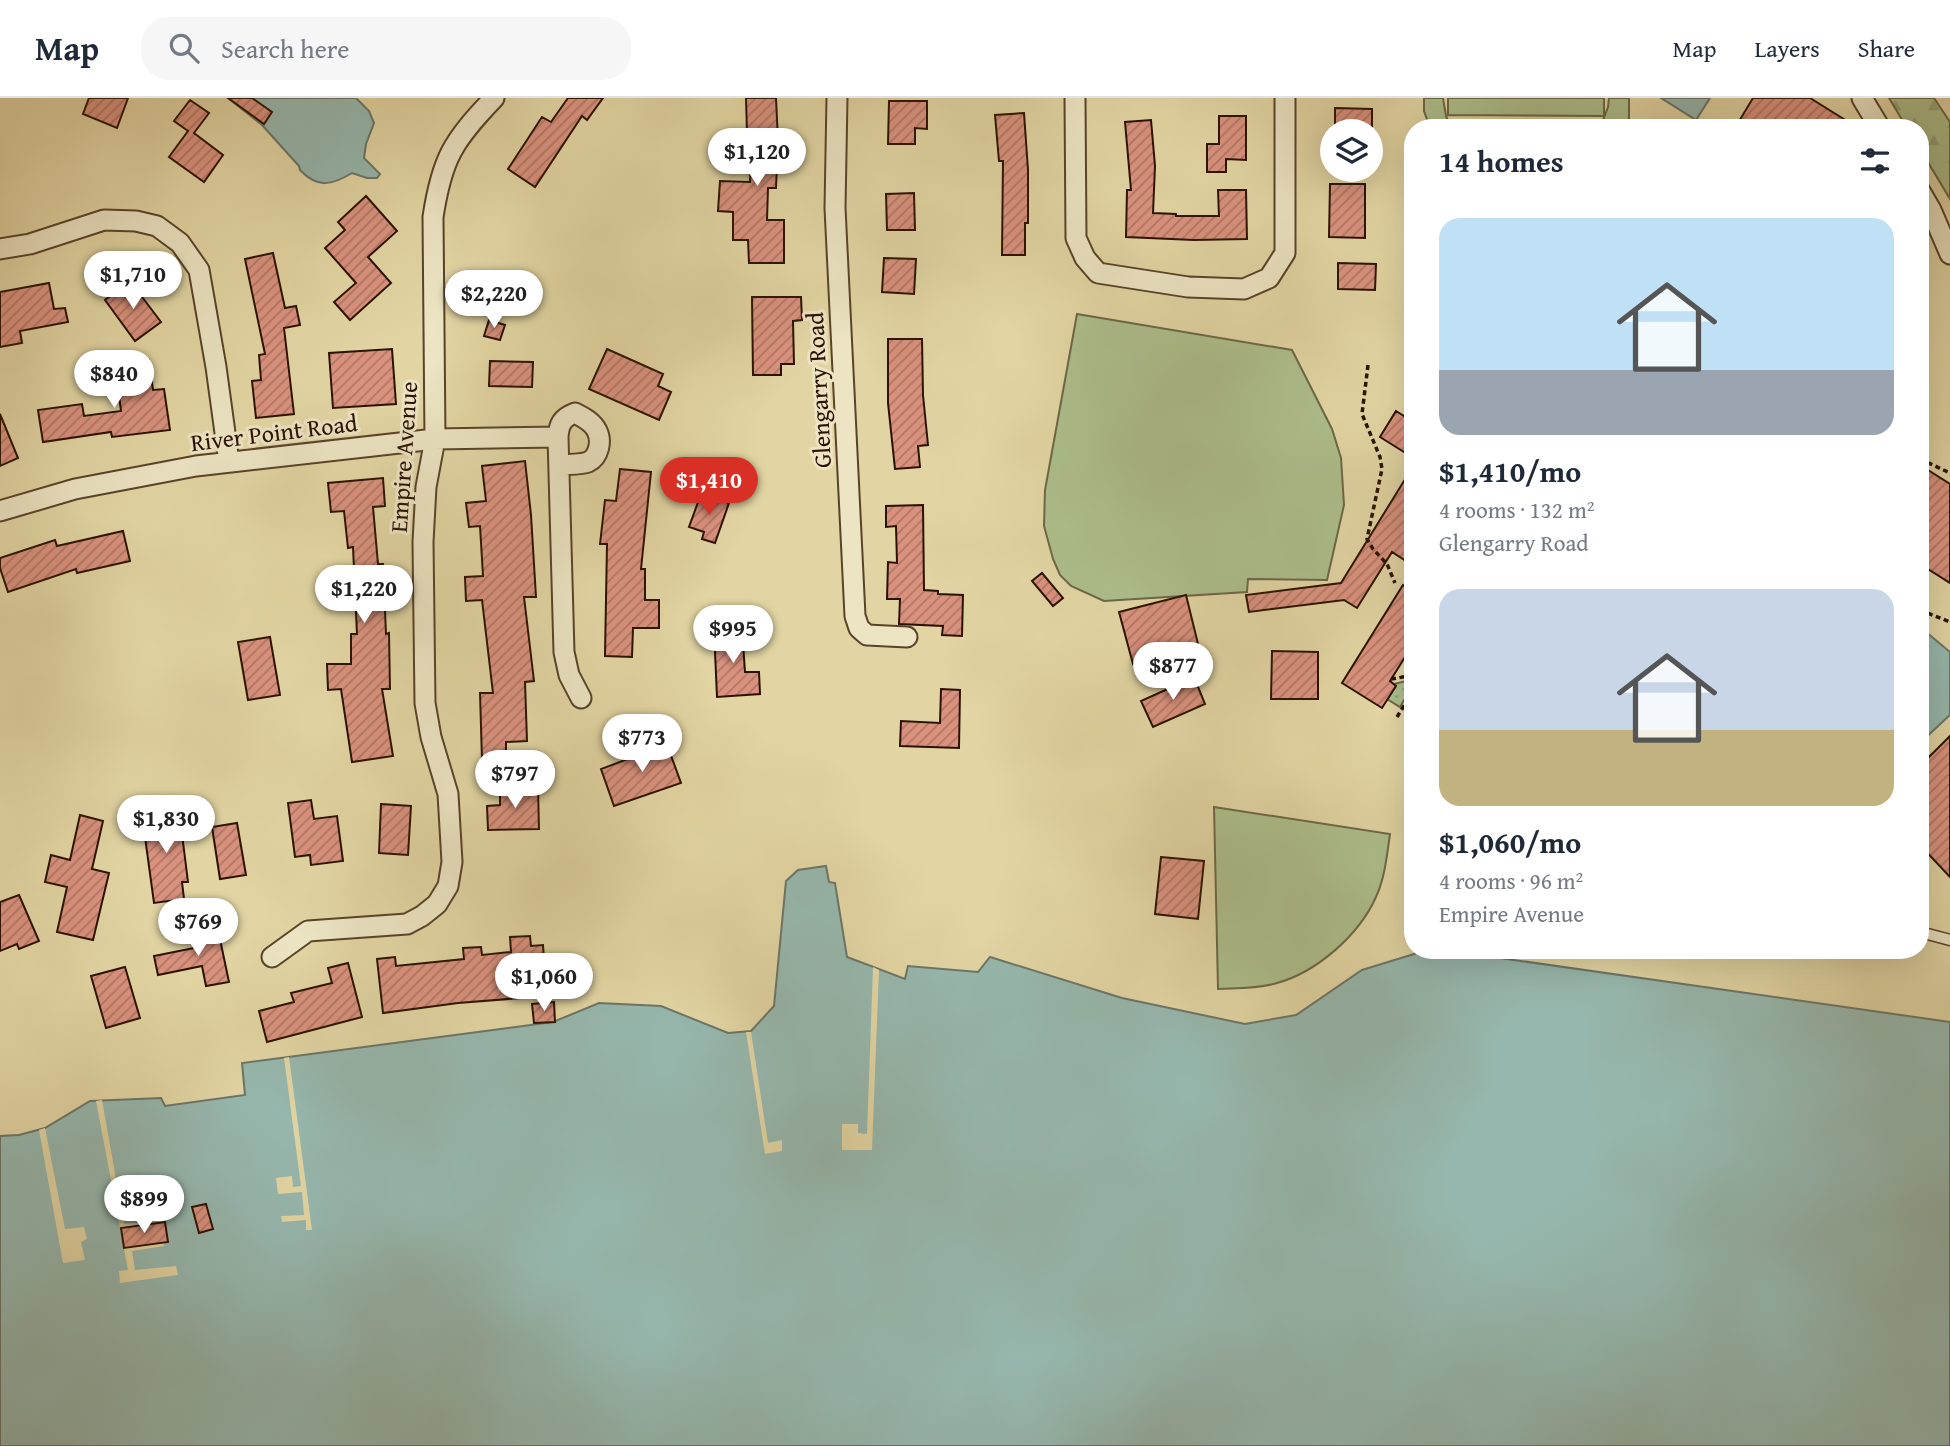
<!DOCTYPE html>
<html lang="en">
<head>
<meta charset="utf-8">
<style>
  :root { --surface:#fff; --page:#f6f6f7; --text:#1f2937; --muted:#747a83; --line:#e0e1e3; --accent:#d93025 }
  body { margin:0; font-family:"Gentium Book Plus",serif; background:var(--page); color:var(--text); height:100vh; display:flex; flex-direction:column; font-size:26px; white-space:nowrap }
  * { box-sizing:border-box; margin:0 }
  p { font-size:23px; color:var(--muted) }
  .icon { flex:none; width:38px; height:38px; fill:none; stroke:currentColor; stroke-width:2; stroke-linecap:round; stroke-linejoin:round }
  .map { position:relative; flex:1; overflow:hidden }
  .sheet { position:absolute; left:1404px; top:21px; width:525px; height:840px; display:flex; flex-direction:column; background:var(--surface); border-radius:28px; box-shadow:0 7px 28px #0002 }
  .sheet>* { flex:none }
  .tools { position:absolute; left:1320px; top:21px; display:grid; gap:14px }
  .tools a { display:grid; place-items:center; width:63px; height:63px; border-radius:50%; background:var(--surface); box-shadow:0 7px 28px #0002; font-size:35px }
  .price { position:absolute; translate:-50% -60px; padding:0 16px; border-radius:24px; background:#fff; color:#222; font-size:23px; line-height:46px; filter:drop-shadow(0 2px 4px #0008) }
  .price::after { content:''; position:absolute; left:50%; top:42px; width:21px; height:16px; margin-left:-10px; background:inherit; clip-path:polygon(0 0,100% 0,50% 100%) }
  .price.active { background:var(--accent); color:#fff }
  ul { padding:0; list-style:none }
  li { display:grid; align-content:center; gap:14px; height:371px; padding:0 35px }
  li span { display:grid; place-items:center; height:217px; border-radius:21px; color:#555 }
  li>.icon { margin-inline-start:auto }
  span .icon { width:126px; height:126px; fill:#fffc; stroke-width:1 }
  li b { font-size:30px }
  h2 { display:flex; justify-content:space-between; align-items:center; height:84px; padding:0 35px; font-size:30px }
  header { display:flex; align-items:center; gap:42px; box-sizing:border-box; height:98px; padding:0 35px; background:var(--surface); border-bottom:2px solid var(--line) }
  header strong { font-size:33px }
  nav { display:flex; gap:38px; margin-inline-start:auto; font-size:24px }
  .search { width:490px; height:63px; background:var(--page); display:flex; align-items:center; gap:18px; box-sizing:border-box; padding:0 24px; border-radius:28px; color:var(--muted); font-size:26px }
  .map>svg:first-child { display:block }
  .green { fill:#acbe8b; stroke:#6c6846; stroke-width:2 }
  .forest { fill:url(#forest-firs); stroke:#6c6846; stroke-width:2 }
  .garden { fill:url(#garden-dots); stroke:#6c6846; stroke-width:2 }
  .water { fill:#96b7ad; stroke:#6b7568; stroke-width:2 }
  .pier { fill:#e2d5a3 }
  .building { fill:url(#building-hatch); stroke:#2b1200; stroke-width:2 }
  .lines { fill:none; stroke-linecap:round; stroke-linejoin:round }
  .lane-casing { stroke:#594329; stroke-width:13 }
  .street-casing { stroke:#594329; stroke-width:23 }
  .path { stroke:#2b1200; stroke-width:3.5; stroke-dasharray:5 3.5; stroke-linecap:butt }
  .lane { stroke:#ece4c3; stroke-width:10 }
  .street { stroke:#ece4c3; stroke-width:19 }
  .labels { text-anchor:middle; stroke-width:6; stroke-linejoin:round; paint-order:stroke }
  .street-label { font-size:24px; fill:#2b1200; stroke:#ece4c3 }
</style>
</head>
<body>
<header>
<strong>Map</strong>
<div class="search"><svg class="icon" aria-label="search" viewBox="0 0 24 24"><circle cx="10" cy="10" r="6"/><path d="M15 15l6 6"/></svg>Search here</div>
<nav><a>Map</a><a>Layers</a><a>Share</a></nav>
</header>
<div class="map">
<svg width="1950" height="1348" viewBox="0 0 1950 1348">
  <defs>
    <pattern id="forest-firs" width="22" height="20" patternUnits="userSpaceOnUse" patternTransform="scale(1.75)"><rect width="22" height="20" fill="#acbe8b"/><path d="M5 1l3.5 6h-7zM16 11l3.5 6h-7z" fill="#94a276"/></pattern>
    <pattern id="garden-dots" width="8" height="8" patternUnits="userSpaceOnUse" patternTransform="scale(1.75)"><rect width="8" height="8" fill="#acbe8b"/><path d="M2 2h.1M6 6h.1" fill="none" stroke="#94a276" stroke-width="1.8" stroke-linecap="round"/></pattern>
    <pattern id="building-hatch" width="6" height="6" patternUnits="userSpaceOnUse" patternTransform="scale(1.75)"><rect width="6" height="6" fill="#da927e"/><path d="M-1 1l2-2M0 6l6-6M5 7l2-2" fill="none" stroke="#b17665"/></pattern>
  </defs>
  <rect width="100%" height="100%" fill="#e2d5a3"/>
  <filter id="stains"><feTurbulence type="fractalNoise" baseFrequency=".00286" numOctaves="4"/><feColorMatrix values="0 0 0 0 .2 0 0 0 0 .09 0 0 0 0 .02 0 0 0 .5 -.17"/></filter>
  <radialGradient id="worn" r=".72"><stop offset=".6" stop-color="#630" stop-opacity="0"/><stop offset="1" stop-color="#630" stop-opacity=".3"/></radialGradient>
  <path class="green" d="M 1424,0 L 1443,0 L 1446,18 L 1451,30 L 1430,30 L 1424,13 Z
    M 1448,0 L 1604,0 L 1604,18 L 1448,17 Z
    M 1609,0 L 1629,0 L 1629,30 L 1600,30 L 1608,9 Z
    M 1077,216 L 1292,252 L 1332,331 L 1341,360 L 1344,407 L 1327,482 L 1248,481 L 1247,494 L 1104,503 L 1071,488 L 1060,477 L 1053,461 L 1044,428 L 1045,392 Z
    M 1214,709 L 1390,736 C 1387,756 1385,780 1376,799 C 1359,837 1317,874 1277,885 C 1258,891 1237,890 1218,891 Z"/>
  <path class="forest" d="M 1889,0 L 1934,0 L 1950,24 L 1950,101 L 1920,51 L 1920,30 L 1907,30 Z"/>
  <path class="garden" d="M 1406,583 L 1410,592 L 1400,609 L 1387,601 L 1396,588 L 1394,586 Z"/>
  <path class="water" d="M 228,0 L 356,0 L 369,13 L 374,25 L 366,46 L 364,60 L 380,76 L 377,80 L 367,80 L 352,75 C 332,87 318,91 300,72 L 299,68 L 262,27 Z
    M 1661,0 L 1710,0 L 1696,22 Z
    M 1920,529 L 1950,554 L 1950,617 L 1920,645 Z
    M 826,768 L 829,784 L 835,785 L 847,859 L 905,881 L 908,868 L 978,874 L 990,859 L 1122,900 L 1245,926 L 1296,917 L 1362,872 L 1427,852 L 1444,852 L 1950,924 L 1950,1348 L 0,1348 L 0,1038 L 19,1037 L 45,1030 L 90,1003 L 161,1000 L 165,1008 L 245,997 L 242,965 L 553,924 L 599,905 L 661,908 L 728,935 L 751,933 L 774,908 L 786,783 L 798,772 Z"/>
  <path class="pier" d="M 873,869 L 879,872 L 872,1052 L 842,1052 L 842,1026 L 858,1026 L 858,1035 L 867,1036 Z
    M 746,934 L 751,934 L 768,1045 L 782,1042 L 782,1053 L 765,1056 Z
    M 289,959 L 312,1132 L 306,1132 L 306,1122 L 282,1124 L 281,1118 L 304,1117 L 302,1094 L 278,1096 L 276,1080 L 292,1078 L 293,1089 L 301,1088 L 284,960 Z
    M 102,1002 L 124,1126 L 163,1122 L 164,1148 L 132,1153 L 135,1172 L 176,1168 L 178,1177 L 120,1185 L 119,1173 L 128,1172 L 96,1003 Z
    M 45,1030 L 65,1131 L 84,1129 L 87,1141 L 81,1144 L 85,1162 L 63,1165 L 39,1032 Z"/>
  <path class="building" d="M 89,0 L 128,0 L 117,30 L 83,16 Z
    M 228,0 L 252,0 L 272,14 L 264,26 Z
    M 568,0 L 603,0 L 587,22 L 582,18 L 535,89 L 508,71 L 542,19 L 551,24 Z
    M 746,0 L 776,0 L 778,43 L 776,90 L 768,90 L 767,122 L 784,122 L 784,165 L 749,165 L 748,142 L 733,142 L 733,114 L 718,113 L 720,83 L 750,84 L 752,35 L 747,35 Z
    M 1753,0 L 1810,0 L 1858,30 L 1735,30 Z
    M 190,2 L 209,15 L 194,35 L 223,57 L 204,84 L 169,59 L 188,33 L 174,23 Z
    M 889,3 L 927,3 L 927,31 L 915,30 L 915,46 L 888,46 Z
    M 1335,10 L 1372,11 L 1372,33 L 1335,33 Z
    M 1024,15 L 1028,72 L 1028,125 L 1025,125 L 1025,157 L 1002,157 L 1003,63 L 999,63 L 995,17 Z
    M 1219,18 L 1246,18 L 1246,62 L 1226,61 L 1226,74 L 1207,74 L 1207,46 L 1219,46 Z
    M 1151,22 L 1155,68 L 1153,115 L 1176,116 L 1176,118 L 1219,118 L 1218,92 L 1246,92 L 1247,141 L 1194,142 L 1126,139 L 1127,92 L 1131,92 L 1125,24 Z
    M 1330,86 L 1365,86 L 1365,140 L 1329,139 Z
    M 914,95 L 915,132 L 887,132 L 886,96 Z
    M 366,98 L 397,133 L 368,159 L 391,185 L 350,222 L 334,204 L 356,185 L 325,150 L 345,132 L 338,124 Z
    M 273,155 L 285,210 L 296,208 L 300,227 L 284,230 L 294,316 L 256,320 L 252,283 L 261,282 L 259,257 L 265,256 L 245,161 Z
    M 884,160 L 916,161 L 914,196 L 882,194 Z
    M 1338,165 L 1376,166 L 1375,192 L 1338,191 Z
    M 130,183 L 161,224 L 135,243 L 105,202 Z
    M 49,185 L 54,211 L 65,210 L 68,224 L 20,233 L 22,245 L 0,249 L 0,194 Z
    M 752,199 L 801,199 L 802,222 L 793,223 L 794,266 L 781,266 L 781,277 L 753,277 Z
    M 489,222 L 505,227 L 500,242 L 484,238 Z
    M 888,241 L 922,241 L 923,297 L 928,347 L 918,348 L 920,369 L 895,371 L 888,305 Z
    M 392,251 L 396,306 L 333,310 L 329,255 Z
    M 607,251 L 663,276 L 658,288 L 671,294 L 659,322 L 589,291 Z
    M 149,262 L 153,292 L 164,291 L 170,332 L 112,339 L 111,334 L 43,344 L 38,312 L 82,306 L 84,318 L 121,313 L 115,267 Z
    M 490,263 L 533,264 L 532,289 L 489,288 Z
    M 1396,313 L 1412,323 L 1412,359 L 1380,339 Z
    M 0,316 L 18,360 L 0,368 Z
    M 525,363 L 531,417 L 536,499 L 524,499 L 534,583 L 525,584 L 527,643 L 506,644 L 506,662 L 482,662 L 480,595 L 493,595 L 482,502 L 466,503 L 465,479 L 483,478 L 480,428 L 469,429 L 466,405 L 486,403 L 482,368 Z
    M 1920,367 L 1950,386 L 1950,485 L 1920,466 Z
    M 1412,370 L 1412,467 L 1392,454 L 1357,510 L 1344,502 L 1249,514 L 1246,497 L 1341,485 Z
    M 620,371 L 651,374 L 641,471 L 645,471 L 645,502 L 659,502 L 659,530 L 633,530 L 632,559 L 605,558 L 607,446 L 600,446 L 605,402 L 616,403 Z
    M 383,380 L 385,408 L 373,409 L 378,466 L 383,466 L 386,536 L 389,535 L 390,591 L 382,591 L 393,658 L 352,664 L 341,591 L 328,592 L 327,566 L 351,566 L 351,536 L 357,536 L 353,449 L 348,450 L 344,413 L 331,414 L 328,385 Z
    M 701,396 L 729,405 L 715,445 L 702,441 L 704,434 L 689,429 Z
    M 923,407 L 924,492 L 938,493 L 938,496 L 963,497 L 962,538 L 942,537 L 943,528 L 899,526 L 900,501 L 887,501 L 888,464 L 897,465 L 896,428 L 886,429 L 886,408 Z
    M 123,433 L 130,463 L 77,475 L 76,471 L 8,494 L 0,470 L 0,460 L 55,442 L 57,448 Z
    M 1042,475 L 1063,500 L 1053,508 L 1032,483 Z
    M 1403,487 L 1412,493 L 1412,548 L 1390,583 L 1396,588 L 1382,610 L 1342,585 Z
    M 1186,497 L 1199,550 L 1133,566 L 1119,514 Z
    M 742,530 L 745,574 L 759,574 L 760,596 L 717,599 L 714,531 Z
    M 270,539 L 280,597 L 248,602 L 238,544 Z
    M 1272,553 L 1318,554 L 1318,601 L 1271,601 Z
    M 1194,579 L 1205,606 L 1153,629 L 1141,603 Z
    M 941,591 L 960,592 L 959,650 L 900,648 L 901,623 L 940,625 Z
    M 1950,638 L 1950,779 L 1920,747 L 1920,668 Z
    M 665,641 L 681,685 L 614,708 L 601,671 L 644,655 L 642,650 Z
    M 500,690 L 538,690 L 539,731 L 488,732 L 487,708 L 500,707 Z
    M 311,702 L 314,721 L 337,718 L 343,763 L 311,767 L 310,757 L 295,759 L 288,705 Z
    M 381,706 L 411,708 L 408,757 L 379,755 Z
    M 179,712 L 188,784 L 182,784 L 184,801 L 154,805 L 142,717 Z
    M 80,717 L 103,723 L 92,771 L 109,775 L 93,842 L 57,834 L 67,789 L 45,784 L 51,757 L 70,762 Z
    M 237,725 L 246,777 L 220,781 L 212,729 Z
    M 1161,759 L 1204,763 L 1198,821 L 1155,816 Z
    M 19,797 L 39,843 L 19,851 L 17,846 L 0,853 L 0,804 Z
    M 217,827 L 229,884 L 206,888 L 202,868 L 158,877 L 154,858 L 199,849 L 195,831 Z
    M 530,838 L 531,848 L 543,847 L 545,874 L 519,876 L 521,900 L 458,905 L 383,915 L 377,861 L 395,859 L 396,868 L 464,861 L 463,850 L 481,849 L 482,857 L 511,854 L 510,839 Z
    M 348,865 L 362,919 L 267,944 L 259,913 L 294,904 L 291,895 L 332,885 L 328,870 Z
    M 125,869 L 140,920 L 106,930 L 91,878 Z
    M 554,904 L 555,924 L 534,925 L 532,906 Z
    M 206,1106 L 213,1131 L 199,1135 L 192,1109 Z
    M 165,1124 L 168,1144 L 124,1150 L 121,1130 Z"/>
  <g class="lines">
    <g class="lane-casing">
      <path id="lane" d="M 1920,834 L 1950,842"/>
    </g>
    <g class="street-casing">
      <path id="street" d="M 837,0 L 835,110 L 855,518 L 859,530 L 867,537 L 907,539
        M 1075,0 L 1076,140 L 1085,160 L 1098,175 L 1188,189 L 1244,191 L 1269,180 L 1285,155 L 1285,0
        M 1862,0 L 1880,30
        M 1920,93 L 1931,112 L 1950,156
        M 0,151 L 30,146 L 104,122 L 136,123 L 157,128 L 180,145 L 199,172 L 216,269 L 229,364
        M 559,367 C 568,366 580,367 588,364 C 599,359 602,343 597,333 C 593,324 583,319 575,315 C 562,320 559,326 558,339 L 564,554 L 569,577 L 581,600
        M 0,413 L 75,391 L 196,368 L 435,341 L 558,339
        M 272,859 L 308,833 L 407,826 L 422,818 L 437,806 L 448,788 L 452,764 L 448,696 L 431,639 L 425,605 L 423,444 L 426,389 L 435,341 L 433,119 C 442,60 453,43 494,0"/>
    </g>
    <path class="path" d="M 1368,267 L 1362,316 L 1380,359 L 1382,371 L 1367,441 L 1373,451 L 1387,466 L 1395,485
      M 1920,361 L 1950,375
      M 1920,512 L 1950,524
      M 1406,558 L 1412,562
      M 1412,567 L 1409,580 L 1412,589
      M 1391,581 L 1409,578
      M 1397,619 L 1412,595"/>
    <use href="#lane" class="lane"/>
    <use href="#street" class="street"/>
  </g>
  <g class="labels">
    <g class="street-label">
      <text transform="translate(819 292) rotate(-93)" y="8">Glengarry Road</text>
      <text transform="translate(274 335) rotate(-7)" y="8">River Point Road</text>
      <text transform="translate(404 359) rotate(-86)" y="8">Empire Avenue</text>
    </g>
  </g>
  <rect width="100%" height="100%" filter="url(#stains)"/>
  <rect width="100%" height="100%" fill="url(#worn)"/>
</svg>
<div class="tools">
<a><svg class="icon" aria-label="layers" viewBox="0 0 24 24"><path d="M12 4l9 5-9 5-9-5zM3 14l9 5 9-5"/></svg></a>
</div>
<b class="price" style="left:757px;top:90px">$1,120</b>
<b class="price" style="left:133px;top:213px">$1,710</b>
<b class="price" style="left:494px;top:232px">$2,220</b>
<b class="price" style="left:114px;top:312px">$840</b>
<b class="price active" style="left:709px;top:419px">$1,410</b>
<b class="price" style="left:364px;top:527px">$1,220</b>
<b class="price" style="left:733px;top:567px">$995</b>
<b class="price" style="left:1173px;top:604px">$877</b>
<b class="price" style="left:642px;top:676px">$773</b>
<b class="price" style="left:515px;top:712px">$797</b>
<b class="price" style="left:166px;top:757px">$1,830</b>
<b class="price" style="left:198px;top:860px">$769</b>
<b class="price" style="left:544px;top:915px">$1,060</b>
<b class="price" style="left:144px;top:1137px">$899</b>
<section class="sheet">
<h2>14 homes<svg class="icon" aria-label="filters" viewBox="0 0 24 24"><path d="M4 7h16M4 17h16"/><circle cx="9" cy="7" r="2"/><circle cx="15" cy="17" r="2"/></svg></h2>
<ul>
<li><span style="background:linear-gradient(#bfe0f5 70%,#9aa5b1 0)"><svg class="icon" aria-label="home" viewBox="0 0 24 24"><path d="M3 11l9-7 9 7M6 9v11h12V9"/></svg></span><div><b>$1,410/mo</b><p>4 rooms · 132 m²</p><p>Glengarry Road</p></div></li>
<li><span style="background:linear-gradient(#c9d6e8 65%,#c2b280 0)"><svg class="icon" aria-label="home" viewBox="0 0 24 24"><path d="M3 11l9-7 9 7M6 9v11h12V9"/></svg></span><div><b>$1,060/mo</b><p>4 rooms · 96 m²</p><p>Empire Avenue</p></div></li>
</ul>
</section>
</div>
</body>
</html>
